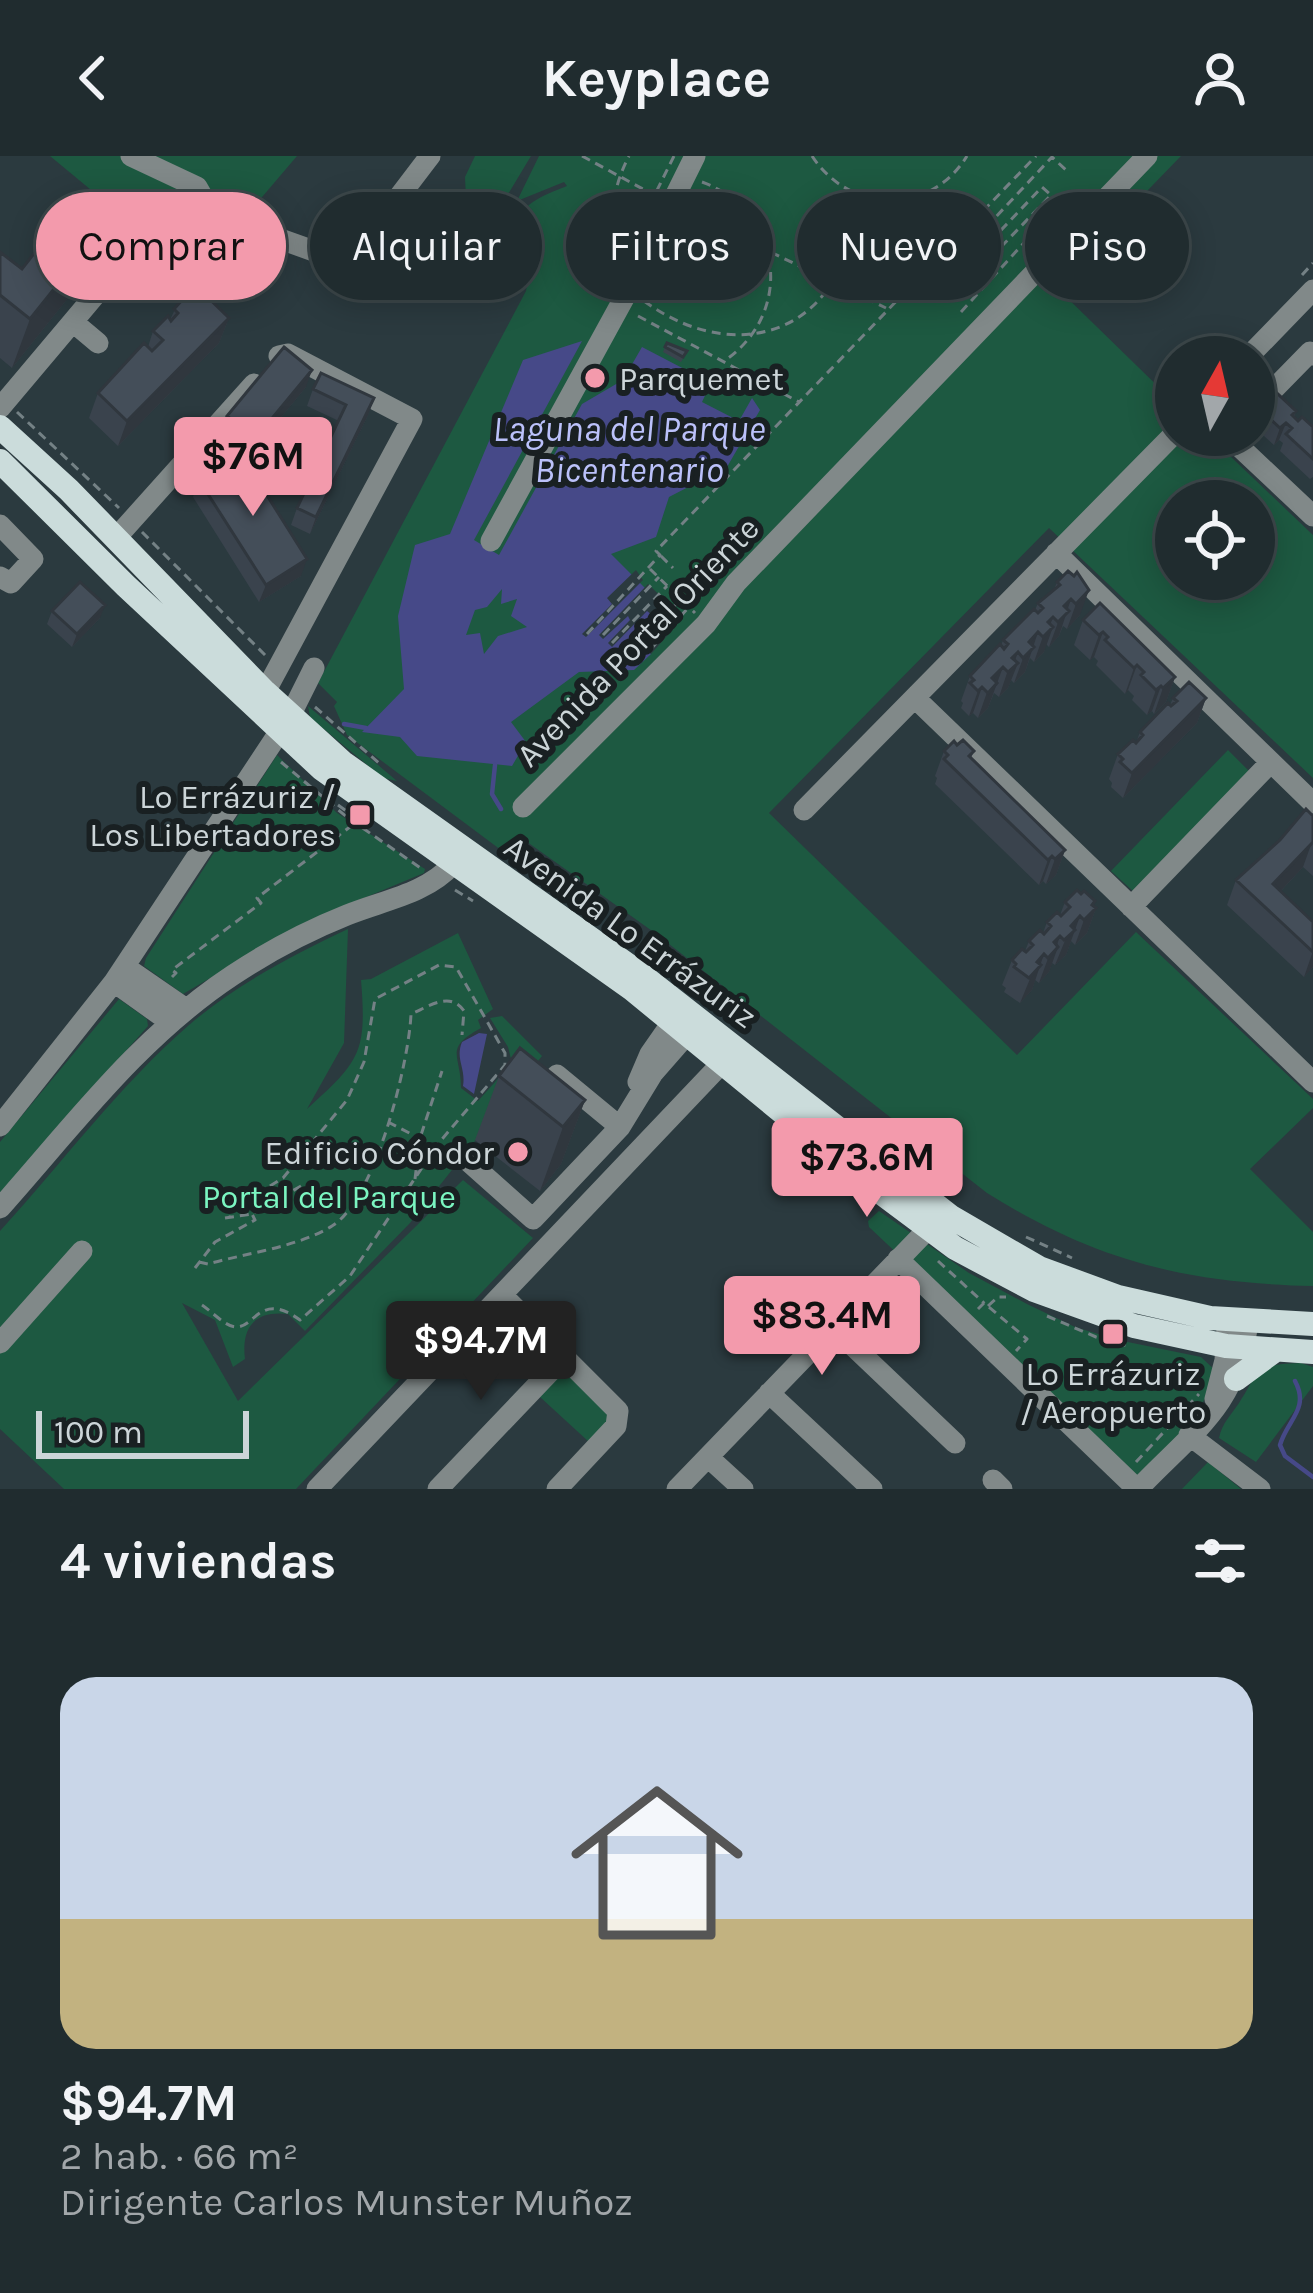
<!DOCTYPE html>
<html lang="es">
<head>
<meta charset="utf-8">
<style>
  :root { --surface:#202c2f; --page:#283437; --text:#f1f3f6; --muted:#a2a7aa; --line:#3d484b; --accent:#f39aac }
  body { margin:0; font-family:Karla,sans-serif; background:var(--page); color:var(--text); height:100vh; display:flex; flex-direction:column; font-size:45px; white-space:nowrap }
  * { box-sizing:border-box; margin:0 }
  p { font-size:39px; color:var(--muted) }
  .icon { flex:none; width:66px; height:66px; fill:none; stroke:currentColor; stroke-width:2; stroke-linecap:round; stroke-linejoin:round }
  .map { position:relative; height:1333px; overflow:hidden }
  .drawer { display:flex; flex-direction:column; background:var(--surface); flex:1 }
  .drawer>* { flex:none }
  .banner { position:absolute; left:36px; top:36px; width:1242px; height:108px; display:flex; gap:24px }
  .needle { width:78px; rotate:8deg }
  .controls { position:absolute; left:1155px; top:180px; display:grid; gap:24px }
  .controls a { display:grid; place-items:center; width:120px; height:120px; border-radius:50%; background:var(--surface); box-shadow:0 6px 30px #0003,0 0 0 3px var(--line); font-size:60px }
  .scale { position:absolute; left:36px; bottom:30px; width:213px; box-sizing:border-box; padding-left:12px; border:6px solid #ccd5d8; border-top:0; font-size:33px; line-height:42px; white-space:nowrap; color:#ccd5d8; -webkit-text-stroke:9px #192022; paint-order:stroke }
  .price { position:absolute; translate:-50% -102px; padding:0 27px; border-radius:12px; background:var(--accent); color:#111; font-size:39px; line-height:78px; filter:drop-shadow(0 3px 6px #0008) }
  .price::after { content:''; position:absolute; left:50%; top:72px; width:36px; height:27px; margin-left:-18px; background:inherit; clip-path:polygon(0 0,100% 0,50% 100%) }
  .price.selected { background:#222; color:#fff }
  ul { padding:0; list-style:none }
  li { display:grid; align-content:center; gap:24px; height:636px; padding:0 60px }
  li span { display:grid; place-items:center; height:372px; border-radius:36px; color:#555 }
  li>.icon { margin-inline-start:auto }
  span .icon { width:216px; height:216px; fill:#fffc; stroke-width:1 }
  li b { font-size:51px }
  h2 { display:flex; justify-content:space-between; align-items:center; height:144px; padding:0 60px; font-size:51px }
  .chip { padding:0 42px; border-radius:54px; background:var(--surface); box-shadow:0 6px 30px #0003,0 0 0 3px var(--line); font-size:42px; line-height:108px }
  .chip.selected { background:var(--accent); color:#111 }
  header { display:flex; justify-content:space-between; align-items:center; height:156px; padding:0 60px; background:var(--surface); font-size:54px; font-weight:700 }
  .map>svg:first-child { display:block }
  .green { fill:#1d5941; fill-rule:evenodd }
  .water { fill:#464988; fill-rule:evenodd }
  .pier { fill:#2b3a3f }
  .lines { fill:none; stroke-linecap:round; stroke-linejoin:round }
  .stream { stroke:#464988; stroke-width:4.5 }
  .path { stroke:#748185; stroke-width:3; stroke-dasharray:9 6; stroke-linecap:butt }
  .minor { stroke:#818989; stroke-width:21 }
  .major { stroke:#cbdcdb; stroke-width:24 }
  .wall { fill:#3a434d }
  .shaded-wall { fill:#30373e }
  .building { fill:#444e59; stroke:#30373e; stroke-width:3 }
  .poi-dot { fill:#f39aac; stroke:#192022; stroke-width:4.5 }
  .labels { text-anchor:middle; stroke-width:12; stroke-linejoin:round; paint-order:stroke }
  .poi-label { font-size:33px; fill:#ccd5d8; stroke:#192022; text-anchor:end }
  .street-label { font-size:33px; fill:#ccd5d8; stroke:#192022 }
  .park-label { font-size:33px; fill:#7bf5c1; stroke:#192022 }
  .water-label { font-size:36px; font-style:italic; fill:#bbc1fa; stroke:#192022 }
</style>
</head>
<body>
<header><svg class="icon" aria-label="back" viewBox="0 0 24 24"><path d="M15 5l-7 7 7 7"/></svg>Keyplace<svg class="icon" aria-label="person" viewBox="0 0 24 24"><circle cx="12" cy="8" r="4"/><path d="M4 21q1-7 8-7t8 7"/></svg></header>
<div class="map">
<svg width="1313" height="1333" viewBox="0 0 1313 1333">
  <rect width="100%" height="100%" fill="#2b3a3f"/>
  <path class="green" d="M 50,0 L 297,0 L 195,120 Z
    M 475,0 L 531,0 L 490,68 L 466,42 L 465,21 Z
    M 539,0 L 1181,0 L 1055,130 L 1176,248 L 1176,279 L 1208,279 L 1313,379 L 1313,622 L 1049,372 L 769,657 L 1017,899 L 1136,776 L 1313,943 L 1313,952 L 1250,1013 L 1313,1076 L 1313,1130 C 1185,1127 1096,1105 987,1037 L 655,777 L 523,683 L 509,700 L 347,579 L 334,550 L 337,546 L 318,527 L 526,135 L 533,94 C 530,85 518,77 519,67 C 519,47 552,36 567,30 L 564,26 L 517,45 ZM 1176,345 L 1254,345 L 1254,423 L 1176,423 Z
    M 308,550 L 397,625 L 383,622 L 319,569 L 310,561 Z
    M 1228,594 L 1250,616 L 1134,736 L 1111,715 Z
    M 277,599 L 337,657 L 425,713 L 424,717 L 304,767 L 183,838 L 144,810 L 146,802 Z
    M 348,773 L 344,887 L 307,953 C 360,905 367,897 361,824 L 371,823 L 458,777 L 493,853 L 478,864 L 481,872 C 443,893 461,898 461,932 L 478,945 L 512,907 L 508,891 L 490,862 L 502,860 L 542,900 L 410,1067 L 305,1175 L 288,1158 C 255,1154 241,1171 245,1203 L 233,1211 L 215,1164 L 182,1147 L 238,1245 L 463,1024 L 533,1082 L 296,1333 L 64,1333 L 0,1273 L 0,1075 C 63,1006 118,931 189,869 C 235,829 293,799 348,773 Z
    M 119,843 L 147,863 L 148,870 L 0,1037 L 0,986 Z
    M 879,1055 L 969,1117 L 1027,1148 L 1075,1171 L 1118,1184 L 1201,1201 L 1217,1216 C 1202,1259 1170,1290 1140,1322 L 1134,1321 L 869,1071 L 868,1065 Z
    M 1301,1207 L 1313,1211 L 1313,1230 L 1256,1306 L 1219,1282 C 1222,1267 1231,1259 1239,1247 C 1262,1211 1254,1209 1301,1207 Z
    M 566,1213 L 611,1258 L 610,1267 L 589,1286 L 540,1241 Z
    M 1208,1306 L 1241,1333 L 1182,1333 Z"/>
  <path class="water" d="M 582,185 L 474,384 L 499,399 L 582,248 L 623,224 L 642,191 L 711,227 L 702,246 L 739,265 L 752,242 L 760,254 L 727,311 L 669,341 L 656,381 L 611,398 L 675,462 L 646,492 L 651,498 L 634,514 L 579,516 L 511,566 L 526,586 L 512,610 L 417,600 L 400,581 L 362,576 L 404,533 L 398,460 L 415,389 L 450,378 L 523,204 ZM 502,433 L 501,448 L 517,443 L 511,460 L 527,471 L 498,480 L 484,498 L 480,477 L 466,479 L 475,454 L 487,451 Z
    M 479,877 L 487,878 L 474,938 L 463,930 C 466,912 455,903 462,886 Z"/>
  <path class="pier" d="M 636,414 L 643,424 L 586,481 L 582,478 L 612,448 L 607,442 Z
    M 648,428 L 680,459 L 680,465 L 651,498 L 646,493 L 675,463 L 670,459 L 634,497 L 629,493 L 652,470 L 647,464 L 652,459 L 647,455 L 612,491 L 608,487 L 630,464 L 628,460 L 603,483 L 599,479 Z"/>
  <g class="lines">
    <path class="stream" d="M 344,568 L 366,572
      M 495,609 L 492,638 L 501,653
      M 1295,1225 C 1310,1253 1287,1264 1280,1289 L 1285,1300 L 1313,1321"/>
    <path class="path" d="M 582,0 L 654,39
      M 812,0 C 850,58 930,60 967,0
      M 702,26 C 780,54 796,153 727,203
      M 908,45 L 923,117
      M 690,57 L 886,152
      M 624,98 L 617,96 C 608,62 613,31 629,0
      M 964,104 L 981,85 L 977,81 L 1052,1 L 1067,15
      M 578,118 L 617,107
      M 1302,119 L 1313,107
      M 610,129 L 674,0
      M 644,145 C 745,219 859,166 851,37
      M 949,145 L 1051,39 L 1042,31 L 967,110 L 963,105
      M 961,156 L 1052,56 L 1042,47
      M 638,160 L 799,246
      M 1223,201 L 1233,191
      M 17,256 L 119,352
      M 142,376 L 267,501
      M 661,400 L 673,412
      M 650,413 L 695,457
      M 587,478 L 660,399 L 656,395 L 1036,0
      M 603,479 L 659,421
      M 612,487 L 667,430
      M 633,494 L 681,443
      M 650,494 L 688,452
      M 315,551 L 380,608
      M 281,606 L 348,662 L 422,713
      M 338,649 L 364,668
      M 455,734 L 473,745
      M 172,821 L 176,817 L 172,814 L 261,747 L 257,742 L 355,667
      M 388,966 L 417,981
      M 415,1023 L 420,982 L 442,915
      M 225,1062 L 252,1058 L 301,1030
      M 1026,1081 L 1072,1102
      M 938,1105 L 984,1147
      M 199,1106 L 208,1108 C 247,1097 298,1091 332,1070 C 375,1044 409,907 411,858 C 430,850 450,835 464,855 L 462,879
      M 195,1112 L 215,1086 L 255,1064 L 252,1058
      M 202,1149 C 211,1155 226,1171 236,1171 C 256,1171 260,1135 300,1164 L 350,1120 L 437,989 L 505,909 L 505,897 L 456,811 L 439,809 L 375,843 L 364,906 L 347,944 L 283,1022 L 232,1053 L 230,1060
      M 988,1150 L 998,1141 L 1006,1141
      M 978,1153 L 984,1147 L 1027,1183 L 1016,1195
      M 1047,1160 L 1096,1181 L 1128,1190
      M 1136,1306 L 1199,1238"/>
    <path class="minor" d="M 131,0 L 197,31 L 213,59 L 339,104 L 353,101 L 430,0
      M 73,166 L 98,187
      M 1248,201 L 1313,134
      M 1270,237 L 1310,196 L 1313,199
      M 0,252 L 134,93
      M 1227,279 L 1313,360
      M 0,369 L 33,403 L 11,427 L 0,421
      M 115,383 L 254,228
      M 491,385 L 629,133 L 695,0
      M 1056,397 L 1313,647
      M 265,536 L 412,263 L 288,198 L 279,200
      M 915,542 L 1313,926
      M 290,560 L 314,512
      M 523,651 L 706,468 L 736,427 L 1147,0
      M 804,654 L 1176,276
      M 1131,751 L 1271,606
      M 125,811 L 186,853
      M 114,826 L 170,866
      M 557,919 L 620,971
      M 638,926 L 650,898 L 673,865
      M 0,970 L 114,826 L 280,575
      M 469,1006 L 533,1063 L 620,971 L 653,917 L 688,877
      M 0,1052 C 74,969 139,881 233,819 C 269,795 307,775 347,759 C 384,744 426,738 453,708
      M 898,1103 L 1137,1333
      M 502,1139 L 618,1255 L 616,1270 L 557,1333
      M 832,1170 L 955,1287
      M 0,1187 L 82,1095
      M 769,1237 L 872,1333
      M 1215,1243 L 1225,1204 L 1227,1173
      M 1189,1279 L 1260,1333
      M 708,1301 L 743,1333
      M 993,1324 L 1002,1333
      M 317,1333 L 723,906
      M 438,1333 L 565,1200
      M 677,1333 L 928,1073
      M 1138,1333 C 1193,1275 1237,1251 1248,1166"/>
    <path class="major" d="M 0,271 L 69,334 L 265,536 L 342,606 L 639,817 L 951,1061 L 1039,1112 L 1118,1141 L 1210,1162 L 1313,1168
      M 0,305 L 126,430 L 322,613 L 632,833 L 880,1036 L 955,1092 L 1034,1134 L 1134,1170 L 1226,1190 L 1313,1196
      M 1236,1223 L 1274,1195"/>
  </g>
  <path class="wall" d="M 86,93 L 68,142 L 12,212 L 0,202 L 0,96 L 22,113 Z
    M 181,140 L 229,162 L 219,187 L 118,290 L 89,262 L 98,237 L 148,191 L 153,175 L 170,164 Z
    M 667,187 L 685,199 L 681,206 L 663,196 Z
    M 306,231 L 249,300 L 221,277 L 227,260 Z
    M 313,233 L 374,242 L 368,259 L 310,378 L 291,369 L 297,352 L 339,265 L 307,250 Z
    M 1254,238 L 1296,255 L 1294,261 L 1313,271 L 1313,321 L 1310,323 L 1280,295 L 1283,287 L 1279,284 L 1274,289 L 1254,271 Z
    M 199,324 L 301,420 L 259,446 L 193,341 Z
    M 1068,415 L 1080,459 L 1067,473 L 1063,470 L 1059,480 L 1049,491 L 1046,488 L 1044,496 L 1034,506 L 1030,502 L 1025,516 L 1014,527 L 1011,524 L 1008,532 L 999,541 L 994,537 L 988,552 L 978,562 L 973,557 L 969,560 L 961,552 L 963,547 L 961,545 L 970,520 L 1001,490 L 1003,484 L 1035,454 L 1038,447 L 1054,434 L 1057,426 Z
    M 52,455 L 100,462 L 72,491 L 47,468 Z
    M 1083,464 L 1175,521 L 1166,546 L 1154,558 L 1152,555 L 1147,559 L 1132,544 L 1134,540 L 1128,534 L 1125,538 L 1096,509 L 1098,505 L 1094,501 L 1090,504 L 1074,489 Z
    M 1173,542 L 1206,542 L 1197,567 L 1123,642 L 1111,631 L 1112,627 L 1109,623 L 1118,598 L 1136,587 L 1140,576 L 1170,549 Z
    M 957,589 L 974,595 L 971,602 L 1065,694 L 1056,719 L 1046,728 L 1043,725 L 1039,729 L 935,628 L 937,622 L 935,620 L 944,595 Z
    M 1313,660 L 1313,720 L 1303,711 L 1281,735 L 1313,766 L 1313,811 L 1304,821 L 1227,749 L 1236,724 Z
    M 1065,746 L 1093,750 L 1096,752 L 1087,777 L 1075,789 L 1071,785 L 1066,799 L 1055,809 L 1052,807 L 1049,816 L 1039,827 L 1035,824 L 1032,834 L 1020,847 L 1004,836 L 1006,832 L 1002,829 L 1012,804 L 1025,795 L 1029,785 L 1043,777 L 1047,766 L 1060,759 Z
    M 499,920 L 585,944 L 561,1008 L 540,1035 L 475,984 Z"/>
  <path class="shaded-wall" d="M 86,93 L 68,142 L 12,212 L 30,163 Z
    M 229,162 L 219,187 L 118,290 L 127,265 Z
    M 312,214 L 306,231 L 249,300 L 255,283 Z
    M 374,242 L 368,259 L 310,378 L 316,361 Z
    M 1286,267 L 1279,284 L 1274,289 L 1280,272 Z
    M 307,403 L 301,420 L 259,446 L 266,429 Z
    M 1089,434 L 1080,459 L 1067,473 L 1076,448 Z
    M 1071,443 L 1059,480 L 1049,491 L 1064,450 Z
    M 105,449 L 100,462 L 72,491 L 77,478 Z
    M 1053,461 L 1048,475 L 1053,471 L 1044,496 L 1034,506 L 1048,466 Z
    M 1038,476 L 1025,516 L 1014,527 L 1029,486 Z
    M 1103,476 L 1094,501 L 1090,504 L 1099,479 Z
    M 1018,496 L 1012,513 L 1018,507 L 1008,532 L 999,541 L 1012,502 Z
    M 1137,509 L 1128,534 L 1125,538 L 1134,512 Z
    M 1003,511 L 988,552 L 978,562 L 992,522 Z
    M 1175,521 L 1166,546 L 1154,558 L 1163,532 Z
    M 1161,530 L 1152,555 L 1147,559 L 1156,534 Z
    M 982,531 L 973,557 L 969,560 L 978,535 Z
    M 1206,542 L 1197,567 L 1123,642 L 1132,617 Z
    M 1312,686 L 1303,711 L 1264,753 L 1273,728 Z
    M 1065,694 L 1056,719 L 1046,728 L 1055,703 Z
    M 1052,700 L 1043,725 L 1039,729 L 1048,704 Z
    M 1095,745 L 1091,758 L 1096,752 L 1087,777 L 1075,789 L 1084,764 Z
    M 1080,760 L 1066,799 L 1055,809 L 1071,770 Z
    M 1060,780 L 1055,795 L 1058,791 L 1049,816 L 1039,827 L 1054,786 Z
    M 1313,795 L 1313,811 L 1304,821 Z
    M 1044,798 L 1032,834 L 1020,847 L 1037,806 Z
    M 585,944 L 561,1008 L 540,1035 L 563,971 Z"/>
  <path class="building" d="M 56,69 L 86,93 L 30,163 L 0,139 L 0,96 L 22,113 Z
    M 193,127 L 229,162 L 127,265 L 98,237 L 144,187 L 152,195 L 163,184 L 153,175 L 168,160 L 171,165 L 178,157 L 174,153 L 184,142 L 181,140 Z
    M 667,187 L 687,195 L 683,201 L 665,191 Z
    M 284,191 L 312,214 L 255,283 L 227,260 Z
    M 321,217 L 374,242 L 316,361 L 297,352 L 346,249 L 313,233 Z
    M 1265,226 L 1296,255 L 1292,259 L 1298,265 L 1302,261 L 1313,271 L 1313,303 L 1286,278 L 1292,272 L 1286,267 L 1280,272 L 1254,248 L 1254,238 Z
    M 241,298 L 307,403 L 266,429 L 199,324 Z
    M 1068,415 L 1074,420 L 1077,416 L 1089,434 L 1076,448 L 1071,443 L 1064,450 L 1069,455 L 1058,466 L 1053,461 L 1048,466 L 1053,471 L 1043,481 L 1038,476 L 1029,486 L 1034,491 L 1023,502 L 1018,496 L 1012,502 L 1018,507 L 1008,516 L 1003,511 L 992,522 L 997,527 L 988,537 L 982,531 L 978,535 L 970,527 L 974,524 L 970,520 L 1000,488 L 1004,493 L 1008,488 L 1003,484 L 1034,453 L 1038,457 L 1043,452 L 1038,447 L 1060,429 L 1057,426 Z
    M 80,426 L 105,449 L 77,478 L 52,455 Z
    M 1100,447 L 1175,521 L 1163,532 L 1161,530 L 1156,534 L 1141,519 L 1144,516 L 1137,509 L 1134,512 L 1105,484 L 1108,481 L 1103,476 L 1099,479 L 1083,464 Z
    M 1189,526 L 1206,542 L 1132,617 L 1120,606 L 1123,603 L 1118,598 L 1133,584 L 1136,587 L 1143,579 L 1140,576 L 1168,547 L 1171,550 L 1177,545 L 1173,542 Z
    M 963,584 L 974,595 L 969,600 L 1065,694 L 1055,703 L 1052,700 L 1048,704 L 944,603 L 948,599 L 944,595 L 954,585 L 957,589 Z
    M 1306,653 L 1313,660 L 1313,686 L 1273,728 L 1313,766 L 1313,796 L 1236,724 L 1280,684 Z
    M 1077,734 L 1081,738 L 1084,735 L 1095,745 L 1092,749 L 1096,752 L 1084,764 L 1080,760 L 1071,770 L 1075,774 L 1064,784 L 1060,780 L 1054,786 L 1058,791 L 1048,802 L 1044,798 L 1037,806 L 1041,809 L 1029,822 L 1014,811 L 1016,808 L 1012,804 L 1022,793 L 1026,796 L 1033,789 L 1029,785 L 1040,774 L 1044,778 L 1051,770 L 1047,766 L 1057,756 L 1061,760 L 1070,751 L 1065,746 Z
    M 520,892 L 585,944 L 563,971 L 499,920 Z"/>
  <g class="poi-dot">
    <circle cx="595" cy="222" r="12"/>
    <rect x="348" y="647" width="24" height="24" rx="6"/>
    <circle cx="518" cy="996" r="12"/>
    <rect x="1101" y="1166" width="24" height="24" rx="6"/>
  </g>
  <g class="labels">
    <g class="poi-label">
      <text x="619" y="234" text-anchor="start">Parquemet</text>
      <text x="336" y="652">Lo Errázuriz /<tspan x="336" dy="38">Los Libertadores</tspan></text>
      <text x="494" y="1008">Edificio Cóndor</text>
      <text x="1113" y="1229" text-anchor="middle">Lo Errázuriz<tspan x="1113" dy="38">/ Aeropuerto</tspan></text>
    </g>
    <g class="street-label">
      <text transform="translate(637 485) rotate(-46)" y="12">Avenida Portal Oriente</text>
      <text transform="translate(631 775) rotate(36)" y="12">Avenida Lo Errázuriz</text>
    </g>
    <g class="park-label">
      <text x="329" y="1052">Portal del Parque</text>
    </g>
    <g class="water-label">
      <text x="629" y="285">Laguna del Parque<tspan x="629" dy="41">Bicentenario</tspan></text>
    </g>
  </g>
</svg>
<div class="controls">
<a><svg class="needle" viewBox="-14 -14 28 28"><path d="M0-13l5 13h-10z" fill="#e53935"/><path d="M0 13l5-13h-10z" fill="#a2a7aa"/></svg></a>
<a><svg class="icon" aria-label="locate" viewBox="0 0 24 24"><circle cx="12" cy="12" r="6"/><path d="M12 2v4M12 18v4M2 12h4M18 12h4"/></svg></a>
</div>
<div class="scale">100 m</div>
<b class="price" style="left:253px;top:363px">$76M</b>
<b class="price" style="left:867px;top:1064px">$73.6M</b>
<b class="price" style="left:822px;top:1222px">$83.4M</b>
<b class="price selected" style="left:481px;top:1247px">$94.7M</b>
<div class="banner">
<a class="chip selected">Comprar</a>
<a class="chip">Alquilar</a>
<a class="chip">Filtros</a>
<a class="chip">Nuevo</a>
<a class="chip">Piso</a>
</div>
</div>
<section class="drawer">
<h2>4 viviendas<svg class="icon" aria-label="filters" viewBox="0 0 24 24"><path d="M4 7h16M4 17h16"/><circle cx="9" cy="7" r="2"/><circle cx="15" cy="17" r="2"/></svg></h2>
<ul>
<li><span style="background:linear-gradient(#c9d6e8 65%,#c2b280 0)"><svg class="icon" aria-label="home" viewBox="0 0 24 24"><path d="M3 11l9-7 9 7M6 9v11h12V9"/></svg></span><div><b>$94.7M</b><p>2 hab. · 66 m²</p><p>Dirigente Carlos Munster Muñoz</p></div></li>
</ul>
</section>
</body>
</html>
